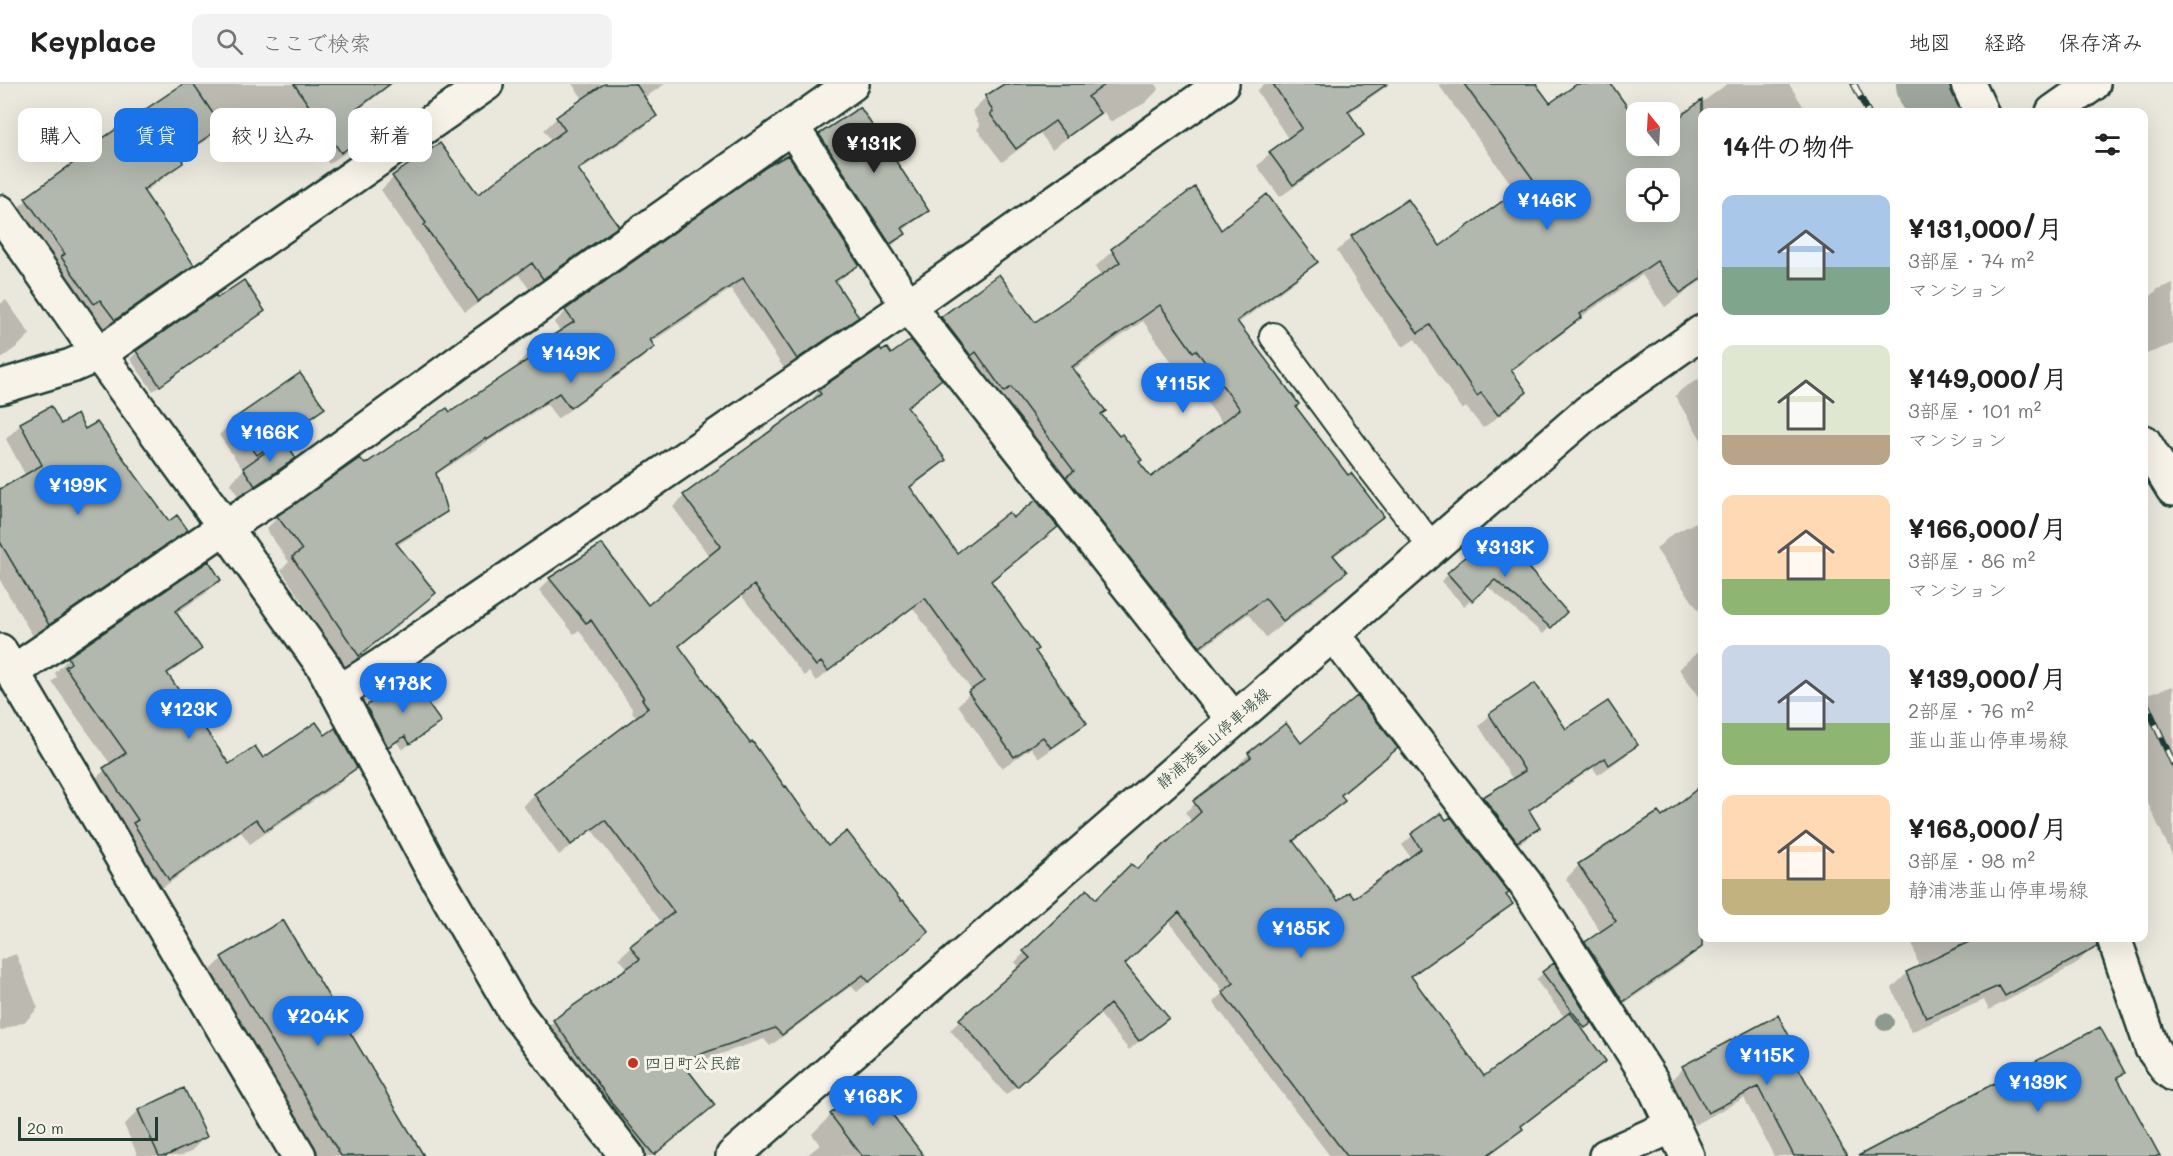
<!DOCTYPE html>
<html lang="ja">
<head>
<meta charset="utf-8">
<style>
  :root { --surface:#fff; --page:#f2f2f2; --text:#222; --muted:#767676; --line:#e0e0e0; --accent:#1a73e8 }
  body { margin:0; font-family:Mali,"Klee One",sans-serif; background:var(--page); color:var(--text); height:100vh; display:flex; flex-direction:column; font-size:22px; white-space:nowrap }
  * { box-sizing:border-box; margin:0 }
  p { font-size:20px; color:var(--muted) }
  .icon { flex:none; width:33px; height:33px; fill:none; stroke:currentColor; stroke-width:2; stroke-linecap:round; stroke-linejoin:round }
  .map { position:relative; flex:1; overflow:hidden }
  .drawer { position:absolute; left:1698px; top:24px; width:450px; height:834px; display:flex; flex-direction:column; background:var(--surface); border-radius:12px; box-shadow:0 6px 24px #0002 }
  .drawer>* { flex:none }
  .banner { position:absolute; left:18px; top:24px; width:570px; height:54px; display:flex; gap:12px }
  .needle { width:39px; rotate:342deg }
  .controls { position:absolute; left:1626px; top:18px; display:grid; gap:12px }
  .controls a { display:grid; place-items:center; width:54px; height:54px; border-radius:12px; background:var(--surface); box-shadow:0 6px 24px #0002; font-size:30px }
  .scale { position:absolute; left:18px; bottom:15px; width:140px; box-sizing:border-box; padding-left:6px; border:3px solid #1f3d34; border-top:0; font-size:16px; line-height:21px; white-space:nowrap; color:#1f3d34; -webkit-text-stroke:4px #f7f3e8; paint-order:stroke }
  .price { position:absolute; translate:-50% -51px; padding:0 14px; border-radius:21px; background:var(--accent); color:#fff; font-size:20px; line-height:39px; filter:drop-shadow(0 2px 3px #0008) }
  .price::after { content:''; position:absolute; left:50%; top:36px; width:18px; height:14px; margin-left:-9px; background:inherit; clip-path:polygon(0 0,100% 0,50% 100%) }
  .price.active { background:#222; color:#fff }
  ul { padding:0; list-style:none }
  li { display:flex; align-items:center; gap:18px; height:150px; padding:0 24px }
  li span { display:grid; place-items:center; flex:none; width:168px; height:120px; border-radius:12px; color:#555 }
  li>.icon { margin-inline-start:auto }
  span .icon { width:72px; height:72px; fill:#fffc; stroke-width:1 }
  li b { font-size:26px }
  h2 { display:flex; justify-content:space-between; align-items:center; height:72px; padding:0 24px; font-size:26px }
  .tag { padding:0 21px; border-radius:12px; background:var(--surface); box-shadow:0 6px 24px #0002; font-size:21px; line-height:54px }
  .tag.active { background:var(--accent); color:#fff }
  header { display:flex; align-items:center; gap:36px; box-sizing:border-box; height:84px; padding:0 30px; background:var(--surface); border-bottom:2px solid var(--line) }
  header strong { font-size:28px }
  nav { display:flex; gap:33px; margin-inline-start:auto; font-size:21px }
  .search { width:420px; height:54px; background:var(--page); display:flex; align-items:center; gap:15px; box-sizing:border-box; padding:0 21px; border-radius:12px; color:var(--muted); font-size:22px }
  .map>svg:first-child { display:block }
  .shadow { fill:#0003; fill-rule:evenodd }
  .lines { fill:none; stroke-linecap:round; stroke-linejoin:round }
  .river { stroke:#9ca69c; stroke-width:84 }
  .building { fill:#b2b8ae; stroke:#1f3d34; stroke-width:1.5; fill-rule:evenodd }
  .service-casing { stroke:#1f3d34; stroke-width:30 }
  .minor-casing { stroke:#1f3d34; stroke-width:38 }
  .secondary-casing { stroke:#1f3d34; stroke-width:38 }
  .service { stroke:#f7f3e8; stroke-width:26 }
  .minor { stroke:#f7f3e8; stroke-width:33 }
  .secondary { stroke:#f7f3e8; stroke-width:33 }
  .rail-casing { stroke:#1f3d34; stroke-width:7 }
  .rail { stroke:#f7f3e8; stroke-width:4.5; stroke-dasharray:14; stroke-linecap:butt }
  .tree { fill:#8d9a8f }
  .poi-dot { fill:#c8321e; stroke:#f7f3e8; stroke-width:2 }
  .labels { text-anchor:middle; stroke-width:6; stroke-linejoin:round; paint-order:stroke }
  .street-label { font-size:16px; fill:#1f3d34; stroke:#f7f3e8 }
  .poi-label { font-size:16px; fill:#1f3d34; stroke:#f7f3e8; text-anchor:start }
</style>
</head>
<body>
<header>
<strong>Keyplace</strong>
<div class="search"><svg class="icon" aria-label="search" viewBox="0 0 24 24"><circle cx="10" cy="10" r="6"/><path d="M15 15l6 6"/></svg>ここで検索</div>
<nav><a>地図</a><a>経路</a><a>保存済み</a></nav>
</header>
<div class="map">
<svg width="2173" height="1072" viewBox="0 0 2173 1072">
  <rect width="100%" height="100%" fill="#eae8dd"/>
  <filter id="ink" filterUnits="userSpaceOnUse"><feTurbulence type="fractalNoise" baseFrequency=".0167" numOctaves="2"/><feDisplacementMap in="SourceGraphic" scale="12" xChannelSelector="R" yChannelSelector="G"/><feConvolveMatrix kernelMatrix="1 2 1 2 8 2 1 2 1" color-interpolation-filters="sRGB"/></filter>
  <g filter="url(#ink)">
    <path class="shadow" d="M 186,0 L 392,0 L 357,27 L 371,47 L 359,59 L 329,80 L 287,20 L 216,37 L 220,43 L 208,55 L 181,73 L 182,78 L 169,90 L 143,109 L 192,180 L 180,193 L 102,247 L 14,127 L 79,72 Z
      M 572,0 L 665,0 L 644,14 L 655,31 L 643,44 L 578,87 L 617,142 L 604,154 L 530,206 L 519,191 L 465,228 L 381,106 L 393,94 L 477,112 L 552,58 L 544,46 L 557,34 L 584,16 Z
      M 1007,0 L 1156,0 L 1159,5 L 1145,19 L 1110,38 L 1104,28 L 1052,65 L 1040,49 L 1002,78 L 977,45 L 980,42 L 972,27 L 986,13 Z
      M 1264,0 L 1390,0 L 1347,30 L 1362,51 L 1349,63 L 1280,113 L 1257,82 L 1270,69 L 1289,56 L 1257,7 Z
      M 1438,0 L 1534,0 L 1550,21 L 1580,0 L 1609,0 L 1636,37 L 1636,62 L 1670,62 L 1670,42 L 1727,0 L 1789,0 L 1805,25 L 1802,28 L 1702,28 L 1702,106 L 1675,127 L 1681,138 L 1702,168 L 1702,196 L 1665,223 L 1642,191 L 1578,235 L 1566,247 L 1510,288 L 1526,308 L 1511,323 L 1483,344 L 1466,323 L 1462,326 L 1415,255 L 1403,263 L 1365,212 L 1337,167 L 1352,153 L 1440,164 L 1517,108 ZM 1636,94 L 1670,94 L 1670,128 L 1636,128 Z
      M 820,51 L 927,126 L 903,147 L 904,150 L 890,164 L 806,66 Z
      M 767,85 L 857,181 L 835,199 L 857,232 L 845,245 L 785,286 L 731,205 L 650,259 L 653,263 L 641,275 L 557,335 L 547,320 L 435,391 L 445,427 L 433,439 L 396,462 L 434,509 L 346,583 L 281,486 L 289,478 L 266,445 L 278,433 L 449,330 L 519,284 L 517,281 L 529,268 L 561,248 L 554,239 L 566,227 Z
      M 1195,106 L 1221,148 L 1316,177 L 1299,194 L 1237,240 L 1294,323 L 1347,393 L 1382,432 L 1365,449 L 1333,473 L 1345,488 L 1328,505 L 1266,553 L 1248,530 L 1183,579 L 925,251 L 942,235 L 999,192 L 1035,240 L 1102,193 L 1095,183 L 1112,167 ZM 1143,237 L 1176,284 L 1179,282 L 1223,340 L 1151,395 L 1100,331 L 1073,286 Z
      M 2173,199 L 2173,260 L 2144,271 L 2144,215 L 2150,213 L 2158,205 Z
      M 6,216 L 30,250 L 18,262 L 0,275 L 0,220 Z
      M 217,216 L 263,227 L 256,234 L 153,307 L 130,275 L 137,268 Z
      M 891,272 L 940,295 L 906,325 L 944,376 L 933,387 L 909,405 L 957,472 L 1013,436 L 1056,443 L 990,499 L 1034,568 L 1085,639 L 1073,651 L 1039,674 L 1031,664 L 1002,684 L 958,621 L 972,607 L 913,524 L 816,597 L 809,588 L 804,592 L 741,511 L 678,563 L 828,764 L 916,859 L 857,908 L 851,902 L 770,962 L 764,955 L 683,983 L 713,1021 L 653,1072 L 634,1072 L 543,948 L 554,937 L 628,885 L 619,874 L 631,863 L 662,839 L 592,746 L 559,771 L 523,722 L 534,711 L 637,634 L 632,628 L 633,626 L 579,546 L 574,550 L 539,506 L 550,495 L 648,523 L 710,473 L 673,423 L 684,412 L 809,321 L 808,319 L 819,307 Z
      M 1702,293 L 1702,357 L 1675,312 L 1682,305 Z
      M 323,324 L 309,338 L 283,356 L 294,374 L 280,388 L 240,415 L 230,400 L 243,386 L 219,351 L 233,337 Z
      M 21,340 L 60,342 L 84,347 L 168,439 L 186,446 L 171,460 L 34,554 L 0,496 L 0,406 L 26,392 L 6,355 Z
      M 1702,435 L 1702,531 L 1656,465 L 1671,451 Z
      M 1495,448 L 1565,528 L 1543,550 L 1487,502 L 1464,522 L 1441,497 Z
      M 208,479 L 219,496 L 205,510 L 175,530 L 200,564 L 186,578 L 167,591 L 228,682 L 263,676 L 324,653 L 355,684 L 341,698 L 250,760 L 241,748 L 155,809 L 90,699 L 111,681 L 52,598 L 57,593 L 55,589 L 69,574 Z
      M 1702,564 L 1702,618 L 1679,585 Z
      M 1534,601 L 1565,647 L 1636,661 L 1625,672 L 1598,691 L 1593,684 L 1528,728 L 1538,744 L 1527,755 L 1506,768 L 1473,726 L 1484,715 L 1513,696 L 1479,642 L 1490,631 Z
      M 2173,602 L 2173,773 L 2144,711 L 2144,612 Z
      M 367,623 L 439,638 L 402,666 L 397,658 L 381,669 L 360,631 Z
      M 1300,661 L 1396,664 L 1340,712 L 1343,717 L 1333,726 L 1292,759 L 1338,819 L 1354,817 L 1411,774 L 1402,761 L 1412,752 L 1440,731 L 1511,820 L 1501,829 L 1410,894 L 1484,994 L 1565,934 L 1536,896 L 1543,889 L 1590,939 L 1582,947 L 1604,977 L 1595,987 L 1520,1043 L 1521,1045 L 1511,1054 L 1488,1072 L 1330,1072 L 1213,918 L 1224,908 L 1168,836 L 1123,880 L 1167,933 L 1129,966 L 1099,929 L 1006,1011 L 950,946 L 1020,884 L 1015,878 L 1087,807 L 1096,817 L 1137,787 L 1192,738 L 1185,728 L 1241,682 L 1239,680 L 1249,670 Z
      M 1702,703 L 1702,849 L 1691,857 L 1697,866 L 1683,879 L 1609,930 L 1572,873 L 1586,859 L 1601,849 L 1566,795 L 1579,781 L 1661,735 Z
      M 1911,854 L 2083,854 L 2090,866 L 2075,881 L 1989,926 L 1984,916 L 1911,948 L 1892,904 L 1907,889 L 1919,884 Z
      M 16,870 L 38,924 L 26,937 L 0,947 L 0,876 Z
      M 222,875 L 422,1072 L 309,1072 L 202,895 Z
      M 1777,933 L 1801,978 L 1797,982 L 1837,1072 L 1774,1072 L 1744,1014 L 1695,1041 L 1670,997 L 1683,984 Z
      M 869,1002 L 923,1072 L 806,1072 L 820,1061 L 812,1050 L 831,1031 Z
      M 138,1027 L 205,1053 L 191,1067 L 181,1072 L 138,1072 L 124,1041 Z"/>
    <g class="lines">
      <path class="river" d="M 1938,0 L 1950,23"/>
    </g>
    <path class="building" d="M 183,0 L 193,0 L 222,43 L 182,70 L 183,79 L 143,106 L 194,181 L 115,236 L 100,216 L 94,220 L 61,173 L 65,170 L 25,114 L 80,74 L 78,71 Z
      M 294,0 L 390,0 L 357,25 L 373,47 L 341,69 Z
      M 604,0 L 636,0 L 657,32 L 578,85 L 619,142 L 543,195 L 532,179 L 477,218 L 477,215 L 424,141 L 426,139 L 392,92 L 440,59 L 478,110 L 565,46 L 556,33 Z
      M 1004,0 L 1106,0 L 1088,13 L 1100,29 L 1067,53 L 1055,37 L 1016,65 L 990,30 L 993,28 L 985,12 Z
      M 1273,0 L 1387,0 L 1348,27 L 1364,51 L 1293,101 L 1269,68 L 1302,44 Z
      M 1464,0 L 1536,0 L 1550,19 L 1577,0 L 1611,0 L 1636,35 L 1636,62 L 1670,62 L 1670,40 L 1702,16 L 1702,194 L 1680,209 L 1657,177 L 1580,230 L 1582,233 L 1511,286 L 1527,308 L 1498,331 L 1481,309 L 1477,312 L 1430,241 L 1418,249 L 1380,197 L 1351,152 L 1408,115 L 1440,162 L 1533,95 ZM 1636,94 L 1670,94 L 1670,128 L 1636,128 Z
      M 860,23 L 929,127 L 902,144 L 906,150 L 890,160 L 819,50 Z
      M 788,71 L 859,181 L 835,197 L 859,233 L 797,275 L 743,194 L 650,256 L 655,263 L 570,324 L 559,309 L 487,356 L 486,354 L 436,389 L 447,428 L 396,459 L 436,509 L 359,572 L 292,473 L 302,466 L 277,432 L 360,374 L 365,380 L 447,324 L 450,328 L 532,273 L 528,267 L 574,238 L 565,226 L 766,83 Z
      M 1195,103 L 1221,146 L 1267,110 L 1318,178 L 1237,237 L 1299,320 L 1296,323 L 1348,391 L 1351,389 L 1384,432 L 1333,471 L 1347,488 L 1283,537 L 1265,514 L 1200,563 L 1066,393 L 1074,387 L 1011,303 L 1004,308 L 976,268 L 971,272 L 941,233 L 999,190 L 1035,238 L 1120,178 L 1111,165 ZM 1160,221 L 1193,268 L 1196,266 L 1240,325 L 1151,393 L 1139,378 L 1142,376 L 1122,350 L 1119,352 L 1101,330 L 1106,327 L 1072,283 Z
      M 244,196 L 265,227 L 160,302 L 136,267 L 216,211 L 217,214 Z
      M 911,256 L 942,295 L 907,323 L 946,376 L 910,403 L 957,469 L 1009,428 L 1013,434 L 1036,416 L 1058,443 L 991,497 L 1038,565 L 1035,567 L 1087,639 L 1051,664 L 1043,653 L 1014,673 L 968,608 L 984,597 L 925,514 L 828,587 L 821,578 L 816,582 L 754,501 L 679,562 L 750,659 L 752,657 L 785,703 L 786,702 L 828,762 L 847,747 L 901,817 L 903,816 L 929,848 L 869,898 L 863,891 L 782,951 L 775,944 L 681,977 L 715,1021 L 654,1071 L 614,1022 L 553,936 L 640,875 L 630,862 L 674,828 L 605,736 L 571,761 L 534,710 L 648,624 L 642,615 L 644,614 L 591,536 L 586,539 L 549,494 L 602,460 L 648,521 L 721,462 L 683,411 L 821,310 L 818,306 L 880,264 L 882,267 L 887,264 L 891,270 Z
      M 300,289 L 325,324 L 257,371 L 232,336 Z
      M 51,322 L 61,340 L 77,330 L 85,345 L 97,338 L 169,437 L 177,431 L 188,446 L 49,541 L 0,458 L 0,405 L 42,381 L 20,339 Z
      M 284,355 L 296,374 L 255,402 L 243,384 Z
      M 1495,446 L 1567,528 L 1551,544 L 1495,496 L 1472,517 L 1447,489 Z
      M 209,477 L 221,496 L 175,527 L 202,565 L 167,589 L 229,680 L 255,662 L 263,674 L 316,638 L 325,651 L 335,644 L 357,684 L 265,747 L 256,735 L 169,796 L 133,739 L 138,736 L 103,684 L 126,669 L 65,583 L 71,579 L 68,573 Z
      M 409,593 L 441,638 L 410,660 L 405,652 L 388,663 L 366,622 Z
      M 1535,599 L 1566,645 L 1608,617 L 1638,661 L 1609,681 L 1605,674 L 1529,726 L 1540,744 L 1517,758 L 1483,713 L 1525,687 L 1489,630 Z
      M 1357,612 L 1398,664 L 1341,711 L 1345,717 L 1293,757 L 1338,817 L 1349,808 L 1354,814 L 1421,765 L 1411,750 L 1441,729 L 1446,736 L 1451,733 L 1509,809 L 1506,811 L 1513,820 L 1411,892 L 1484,992 L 1570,928 L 1606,977 L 1521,1042 L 1523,1045 L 1486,1072 L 1347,1072 L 1222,908 L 1234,899 L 1179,828 L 1125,880 L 1169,934 L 1139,957 L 1110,920 L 1017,1003 L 959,935 L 1030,874 L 1023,867 L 1087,805 L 1096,815 L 1131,780 L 1137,785 L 1201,728 L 1193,717 L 1251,673 L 1248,669 L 1286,639 L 1301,659 Z
      M 1702,701 L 1702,863 L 1623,918 L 1585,858 L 1616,837 L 1578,780 L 1658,728 L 1662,733 Z
      M 283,836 L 424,1072 L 341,1072 L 221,873 Z
      M 1977,854 L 2096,854 L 2097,863 L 2005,912 L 1999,902 L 1926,934 L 1906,888 Z
      M 1554,879 L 1592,939 L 1585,944 L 1542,888 Z
      M 1778,931 L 1803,978 L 1797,981 L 1847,1072 L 1794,1072 L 1758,1003 L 1708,1029 L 1682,982 Z
      M 2100,943 L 2125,989 L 2117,993 L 2160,1072 L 1858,1072 Z
      M 869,1000 L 924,1072 L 862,1072 L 830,1030 Z
      M 184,1004 L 207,1053 L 166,1072 L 159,1072 L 138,1026 Z"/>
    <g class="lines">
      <g class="service-casing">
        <path id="service" d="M 1273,252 L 1363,374 L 1433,464"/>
      </g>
      <g class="minor-casing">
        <path id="minor" d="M 1968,0 L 1981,28
          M 792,43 L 908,222 L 1233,635
          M 0,128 L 99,270 L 225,443 L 324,583 L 431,783 L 514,926 L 627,1072
          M 0,303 L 71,282 L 99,270 L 486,0
          M 2144,358 L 2173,405
          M 1334,551 L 1525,799 L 1652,998 L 1687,1072
          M 0,567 L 299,1072
          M 13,588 L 225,443 L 285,405 L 481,262 L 852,0
          M 338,609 L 382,581 L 908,222 L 1222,0
          M 2152,964 L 2167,985 L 2173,990
          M 1606,1072 L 1672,1042"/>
      </g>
      <g class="secondary-casing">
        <path id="secondary" d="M 2053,28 L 2093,0
          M 2114,854 L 2152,964
          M 733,1072 L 1588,328 L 1702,248"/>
      </g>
      <use href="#service" class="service"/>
      <use href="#minor" class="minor"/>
      <use href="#secondary" class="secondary"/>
      <g class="rail-casing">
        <path id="rail" d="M 1854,0 L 1868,28
          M 2144,615 L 2173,679"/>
      </g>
      <use href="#rail" class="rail"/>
    </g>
    <circle class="tree" cx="1885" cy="938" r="9"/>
  </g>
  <circle class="poi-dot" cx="633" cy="979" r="6"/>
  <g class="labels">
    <g class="street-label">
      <text transform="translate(1213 654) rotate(-41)" y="6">静浦港韮山停車場線</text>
    </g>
    <g class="poi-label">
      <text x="645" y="985">四日町公民館</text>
    </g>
  </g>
</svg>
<div class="controls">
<a><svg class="needle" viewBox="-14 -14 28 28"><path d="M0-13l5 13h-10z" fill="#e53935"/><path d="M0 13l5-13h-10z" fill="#767676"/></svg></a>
<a><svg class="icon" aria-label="locate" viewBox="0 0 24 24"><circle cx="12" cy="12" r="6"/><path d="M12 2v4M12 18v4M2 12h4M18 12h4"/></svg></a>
</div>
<div class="scale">20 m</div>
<b class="price active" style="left:874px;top:90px">¥131K</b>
<b class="price" style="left:1547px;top:147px">¥146K</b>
<b class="price" style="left:571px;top:300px">¥149K</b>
<b class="price" style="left:1183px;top:330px">¥115K</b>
<b class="price" style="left:270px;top:379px">¥166K</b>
<b class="price" style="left:78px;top:432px">¥199K</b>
<b class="price" style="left:1505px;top:494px">¥313K</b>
<b class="price" style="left:403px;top:630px">¥178K</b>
<b class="price" style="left:189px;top:656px">¥123K</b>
<b class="price" style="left:1301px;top:875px">¥185K</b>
<b class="price" style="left:318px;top:963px">¥204K</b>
<b class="price" style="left:1767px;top:1002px">¥115K</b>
<b class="price" style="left:2038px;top:1029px">¥139K</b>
<b class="price" style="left:873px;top:1043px">¥168K</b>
<div class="banner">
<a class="tag">購入</a>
<a class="tag active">賃貸</a>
<a class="tag">絞り込み</a>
<a class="tag">新着</a>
</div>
<section class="drawer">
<h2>14件の物件<svg class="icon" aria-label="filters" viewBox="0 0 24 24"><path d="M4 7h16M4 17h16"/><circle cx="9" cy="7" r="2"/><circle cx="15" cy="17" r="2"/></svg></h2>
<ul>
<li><span style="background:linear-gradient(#a9c7e8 60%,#7fa58c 0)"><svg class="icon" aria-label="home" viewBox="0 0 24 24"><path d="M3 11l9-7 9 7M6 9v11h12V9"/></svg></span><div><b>¥131,000/月</b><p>3部屋 · 74 m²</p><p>マンション</p></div></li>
<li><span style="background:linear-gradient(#dfe7d0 75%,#b9a48a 0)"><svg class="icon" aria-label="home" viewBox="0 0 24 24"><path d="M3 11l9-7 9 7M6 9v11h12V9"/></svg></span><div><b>¥149,000/月</b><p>3部屋 · 101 m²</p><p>マンション</p></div></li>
<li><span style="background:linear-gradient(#ffd9b3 70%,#8fb573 0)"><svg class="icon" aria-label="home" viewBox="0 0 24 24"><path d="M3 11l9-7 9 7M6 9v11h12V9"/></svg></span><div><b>¥166,000/月</b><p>3部屋 · 86 m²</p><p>マンション</p></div></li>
<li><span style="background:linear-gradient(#c9d6e8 65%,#8fb573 0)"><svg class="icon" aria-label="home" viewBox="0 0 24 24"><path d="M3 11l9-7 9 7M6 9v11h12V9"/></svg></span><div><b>¥139,000/月</b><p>2部屋 · 76 m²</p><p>韮山韮山停車場線</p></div></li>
<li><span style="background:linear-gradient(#ffd9b3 70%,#c2b280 0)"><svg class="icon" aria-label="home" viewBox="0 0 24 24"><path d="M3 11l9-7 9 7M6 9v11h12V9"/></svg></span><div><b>¥168,000/月</b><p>3部屋 · 98 m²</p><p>静浦港韮山停車場線</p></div></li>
</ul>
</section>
</div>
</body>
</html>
